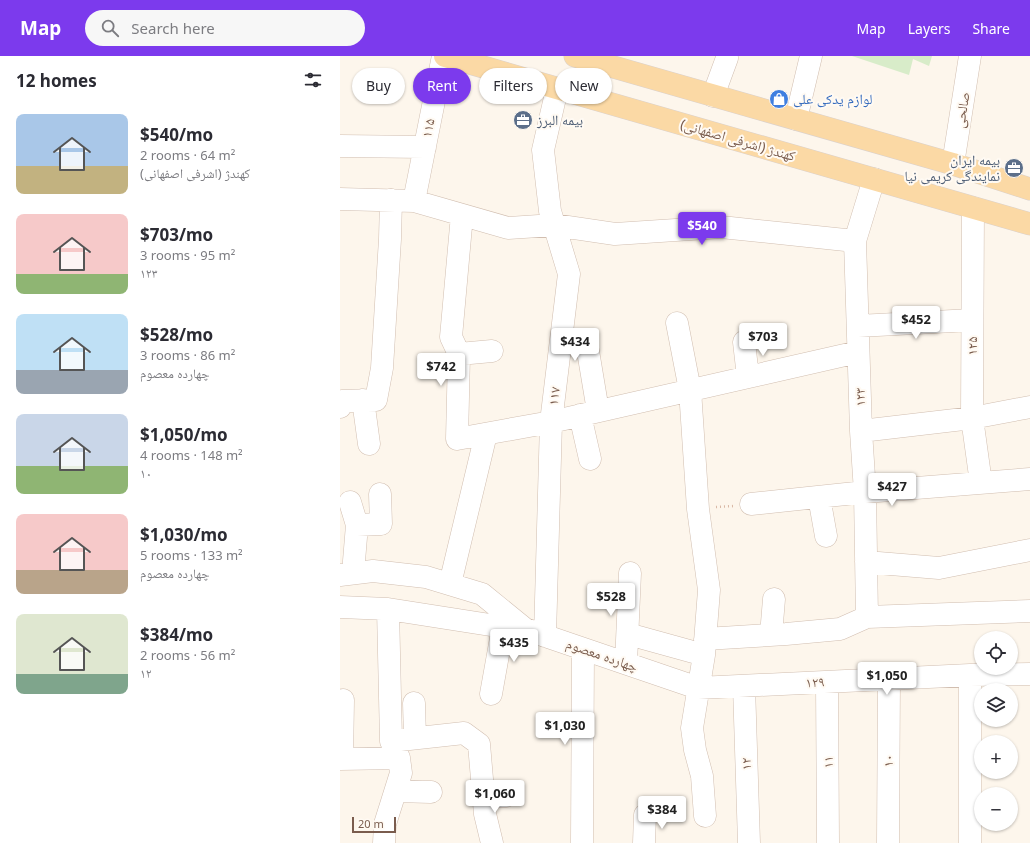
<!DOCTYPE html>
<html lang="en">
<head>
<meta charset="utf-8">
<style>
  :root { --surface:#fff; --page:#f7f7f7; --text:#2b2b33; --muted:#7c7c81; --accent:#7c3aed }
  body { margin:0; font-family:"Noto Sans","Noto Naskh Arabic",sans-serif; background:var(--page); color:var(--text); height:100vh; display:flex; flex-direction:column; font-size:15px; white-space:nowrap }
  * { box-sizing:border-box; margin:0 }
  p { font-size:13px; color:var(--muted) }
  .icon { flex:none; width:22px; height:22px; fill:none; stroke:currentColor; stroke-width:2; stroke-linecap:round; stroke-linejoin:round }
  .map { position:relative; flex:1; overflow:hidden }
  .drawer { display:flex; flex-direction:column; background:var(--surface); width:340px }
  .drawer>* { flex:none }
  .banner { position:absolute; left:12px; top:12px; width:380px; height:36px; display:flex; gap:8px }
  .buttons { position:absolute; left:634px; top:575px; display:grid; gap:8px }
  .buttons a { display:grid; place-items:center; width:44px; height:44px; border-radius:50%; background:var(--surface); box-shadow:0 1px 3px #0004; font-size:20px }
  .scale { position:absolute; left:12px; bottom:10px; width:44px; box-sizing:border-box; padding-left:4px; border:2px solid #7a5c4d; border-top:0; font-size:11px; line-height:14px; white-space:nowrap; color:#7a5c4d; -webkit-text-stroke:3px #fffaf3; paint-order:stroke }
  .price { position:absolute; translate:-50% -34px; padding:0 9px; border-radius:4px; background:#fff; color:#222; font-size:13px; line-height:26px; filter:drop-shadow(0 1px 2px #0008) }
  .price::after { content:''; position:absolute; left:50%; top:24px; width:12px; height:9px; margin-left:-6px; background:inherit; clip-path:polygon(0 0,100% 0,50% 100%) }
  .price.current { background:var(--accent); color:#fff }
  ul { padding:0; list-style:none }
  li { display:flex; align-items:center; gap:12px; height:100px; padding:0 16px }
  li span { display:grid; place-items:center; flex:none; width:112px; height:80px; border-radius:8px; color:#555 }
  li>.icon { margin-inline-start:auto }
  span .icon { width:48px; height:48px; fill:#fffc; stroke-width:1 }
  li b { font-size:17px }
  h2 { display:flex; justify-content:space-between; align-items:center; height:48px; padding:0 16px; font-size:17px }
  .tag { padding:0 14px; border-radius:18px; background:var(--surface); box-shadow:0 1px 3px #0004; font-size:14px; line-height:36px }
  .tag.current { background:var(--accent); color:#fff }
  header { display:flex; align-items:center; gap:24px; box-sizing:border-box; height:56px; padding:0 20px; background:var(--accent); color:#fff }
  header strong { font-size:19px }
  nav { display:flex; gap:22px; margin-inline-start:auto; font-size:14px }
  .search { width:280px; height:36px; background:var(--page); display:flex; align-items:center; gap:10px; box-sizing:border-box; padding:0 14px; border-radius:22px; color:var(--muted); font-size:15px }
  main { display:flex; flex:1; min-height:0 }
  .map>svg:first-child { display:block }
  .green { fill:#d8ecc9 }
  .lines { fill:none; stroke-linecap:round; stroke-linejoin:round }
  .minor-casing { stroke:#d1beb0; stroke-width:23 }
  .major-casing { stroke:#dad1cd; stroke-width:23 }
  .path { stroke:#d9b8a5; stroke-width:2.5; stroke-dasharray:1 3; stroke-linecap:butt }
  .minor { stroke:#fff; stroke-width:22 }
  .major { stroke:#fbd9a5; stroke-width:22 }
  .labels { text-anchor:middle; stroke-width:4; stroke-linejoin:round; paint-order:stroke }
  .shop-label { font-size:14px; fill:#366cbe; stroke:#fffaf3; text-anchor:start }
  .street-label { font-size:14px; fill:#7a5c4d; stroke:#fffaf3 }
  .service-label { font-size:14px; fill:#4e5e75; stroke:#fffaf3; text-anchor:start }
</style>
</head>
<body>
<header>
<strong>Map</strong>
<div class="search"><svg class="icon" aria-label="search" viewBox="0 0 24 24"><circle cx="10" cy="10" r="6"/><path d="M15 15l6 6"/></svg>Search here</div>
<nav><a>Map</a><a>Layers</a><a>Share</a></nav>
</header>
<main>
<section class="drawer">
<h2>12 homes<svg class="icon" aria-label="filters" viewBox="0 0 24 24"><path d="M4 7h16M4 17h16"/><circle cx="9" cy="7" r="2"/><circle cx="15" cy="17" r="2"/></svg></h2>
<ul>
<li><span style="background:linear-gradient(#a9c7e8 65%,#c2b280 0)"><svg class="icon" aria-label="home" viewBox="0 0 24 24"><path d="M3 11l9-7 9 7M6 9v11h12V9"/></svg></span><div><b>$540/mo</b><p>2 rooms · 64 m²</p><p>کهندژ (اشرفی اصفهانی)</p></div></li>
<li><span style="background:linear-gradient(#f6c9c9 75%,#8fb573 0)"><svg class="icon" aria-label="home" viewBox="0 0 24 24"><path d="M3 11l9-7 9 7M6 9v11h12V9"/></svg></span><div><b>$703/mo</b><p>3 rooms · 95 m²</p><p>۱۲۳</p></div></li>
<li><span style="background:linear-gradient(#bfe0f5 70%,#9aa5b1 0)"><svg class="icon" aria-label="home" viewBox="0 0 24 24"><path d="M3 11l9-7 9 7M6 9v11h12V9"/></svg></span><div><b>$528/mo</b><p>3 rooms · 86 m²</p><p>چهارده معصوم</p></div></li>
<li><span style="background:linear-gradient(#c9d6e8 65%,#8fb573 0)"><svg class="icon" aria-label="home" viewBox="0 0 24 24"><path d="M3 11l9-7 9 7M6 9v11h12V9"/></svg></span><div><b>$1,050/mo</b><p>4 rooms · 148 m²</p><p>۱۰</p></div></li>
<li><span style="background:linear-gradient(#f6c9c9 70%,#b9a48a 0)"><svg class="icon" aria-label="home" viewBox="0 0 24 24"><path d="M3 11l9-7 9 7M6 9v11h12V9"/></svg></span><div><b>$1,030/mo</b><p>5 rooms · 133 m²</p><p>چهارده معصوم</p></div></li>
<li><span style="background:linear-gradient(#dfe7d0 75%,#7fa58c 0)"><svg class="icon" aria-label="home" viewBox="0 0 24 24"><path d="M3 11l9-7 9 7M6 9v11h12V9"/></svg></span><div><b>$384/mo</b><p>2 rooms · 56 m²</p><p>۱۲</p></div></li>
</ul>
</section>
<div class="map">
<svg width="690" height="787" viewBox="0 0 690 787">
  <rect width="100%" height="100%" fill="#fdf6ec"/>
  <path class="green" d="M 512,0 L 592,0 L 589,10 L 573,3 L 569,19 Z"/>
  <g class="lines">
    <g class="minor-casing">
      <path id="minor" d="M 373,40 L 387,2
        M 456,63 L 471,0
        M 0,90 L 85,91
        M 613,108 L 630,0
        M 0,143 L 74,145 L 168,172 L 214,169 L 275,178 L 381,171 L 515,185
        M 74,145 L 103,0
        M 633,152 L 632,362 L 641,427
        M 122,159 L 111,281 L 119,298 L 117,383 L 211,366 L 518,296
        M 337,267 L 350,334 L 358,453 L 369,534 L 364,599 L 352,672 L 355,694 L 362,720 L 365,760
        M 518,270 L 632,264
        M 404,286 L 408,321
        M 248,295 L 258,355
        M 119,298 L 152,295
        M 23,344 L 29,388
        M 0,351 L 2,345 L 36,344 L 42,312 L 50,183 L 51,144
        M 240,359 L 250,403
        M 521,375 L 632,362 L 690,351
        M 479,441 L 486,480
        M 10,446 L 17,469 L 13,517
        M 411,448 L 525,436 L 690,423
        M 17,469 L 41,468 L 40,438
        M 526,506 L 599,512 L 690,494
        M 0,519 L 33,515 L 86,521 L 142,538 L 185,573
        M 110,528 L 146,378
        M 0,551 L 48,553 L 163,571 L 185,573 L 358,632 L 630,619 L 690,618
        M 527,561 L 525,436 L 521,375 L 515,185 L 534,123
        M 288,578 L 364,599
        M 431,579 L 434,543
        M 205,580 L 211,366 L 229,218 L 210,155 L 203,94 L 217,33
        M 365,583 L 446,578 L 500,573 L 527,561 L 690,555
        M 286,607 L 290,517
        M 630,619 L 630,787
        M 487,626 L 488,787
        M 404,630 L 409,787
        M 151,638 L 163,571
        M 74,647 L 75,682
        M 51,685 L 124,677 L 139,688 L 145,758 L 152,787
        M 0,703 L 59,702
        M 2,703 L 3,644
        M 56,735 L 91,736
        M 143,741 L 166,740
        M 44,787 L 45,768 L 61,717 L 59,702 L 51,685 L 48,553
        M 242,787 L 243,593
        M 304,787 L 305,759
        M 548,787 L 549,623"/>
    </g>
    <g class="major-casing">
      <path id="major" d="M 105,0 L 690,168
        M 235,0 L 613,108 L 690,133"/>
    </g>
    <path class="path" d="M 376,451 L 395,450"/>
    <use href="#minor" class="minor"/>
    <use href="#major" class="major"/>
  </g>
  <defs>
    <g id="shop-disc" transform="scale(1)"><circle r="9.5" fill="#3f7fe0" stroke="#fffaf3"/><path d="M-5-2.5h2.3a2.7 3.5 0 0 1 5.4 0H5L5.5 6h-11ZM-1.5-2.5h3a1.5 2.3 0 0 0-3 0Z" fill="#fff"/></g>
    <g id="office-disc" transform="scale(1)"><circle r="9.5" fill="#5c6f8a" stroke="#fffaf3"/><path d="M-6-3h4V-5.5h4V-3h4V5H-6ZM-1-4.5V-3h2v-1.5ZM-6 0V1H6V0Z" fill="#fff"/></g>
  </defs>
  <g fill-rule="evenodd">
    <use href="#shop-disc" x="439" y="43"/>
    <use href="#office-disc" x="183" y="64"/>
    <use href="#office-disc" x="674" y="112"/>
  </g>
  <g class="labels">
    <g class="shop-label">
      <text x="453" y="48">لوازم یدکی علی</text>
    </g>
    <g class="street-label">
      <text transform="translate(622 54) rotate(-81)" y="5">صالحی</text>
      <text transform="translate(88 72) rotate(-79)" y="5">۱۱۵</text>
      <text transform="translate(398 84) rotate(16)" y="5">کهندژ (اشرفی اصفهانی)</text>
      <text transform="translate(632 290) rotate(-90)" y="5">۱۲۵</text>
      <text transform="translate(214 340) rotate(-83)" y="5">۱۱۷</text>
      <text transform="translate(520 341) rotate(-92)" y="5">۱۲۳</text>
      <text transform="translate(262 599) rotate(19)" y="5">چهارده معصوم</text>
      <text transform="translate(475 626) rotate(-3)" y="5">۱۲۹</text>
      <text transform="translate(548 705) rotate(-90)" y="5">۱۰</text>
      <text transform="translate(488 706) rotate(-91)" y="5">۱۱</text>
      <text transform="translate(406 708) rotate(-92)" y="5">۱۲</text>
    </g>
    <g class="service-label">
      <text x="197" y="69">بیمه البرز</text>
      <text x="660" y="109" text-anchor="end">بیمه ایران<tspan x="660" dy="16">نمایندگی کریمی نیا</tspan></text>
    </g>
  </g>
</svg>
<div class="buttons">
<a><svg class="icon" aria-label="locate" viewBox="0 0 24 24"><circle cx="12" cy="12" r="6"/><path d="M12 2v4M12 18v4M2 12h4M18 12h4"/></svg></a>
<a><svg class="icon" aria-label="layers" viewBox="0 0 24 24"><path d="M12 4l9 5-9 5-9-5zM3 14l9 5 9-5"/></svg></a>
<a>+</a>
<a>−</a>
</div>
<div class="scale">20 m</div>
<b class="price current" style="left:362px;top:190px">$540</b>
<b class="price" style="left:576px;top:284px">$452</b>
<b class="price" style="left:423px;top:301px">$703</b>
<b class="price" style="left:235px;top:306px">$434</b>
<b class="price" style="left:101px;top:331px">$742</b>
<b class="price" style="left:552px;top:451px">$427</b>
<b class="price" style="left:271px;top:561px">$528</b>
<b class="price" style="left:174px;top:607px">$435</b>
<b class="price" style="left:547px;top:640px">$1,050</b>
<b class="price" style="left:225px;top:690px">$1,030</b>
<b class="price" style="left:155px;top:758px">$1,060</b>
<b class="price" style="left:322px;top:774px">$384</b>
<div class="banner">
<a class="tag">Buy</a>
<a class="tag current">Rent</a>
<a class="tag">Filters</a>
<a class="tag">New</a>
</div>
</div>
</main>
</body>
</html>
